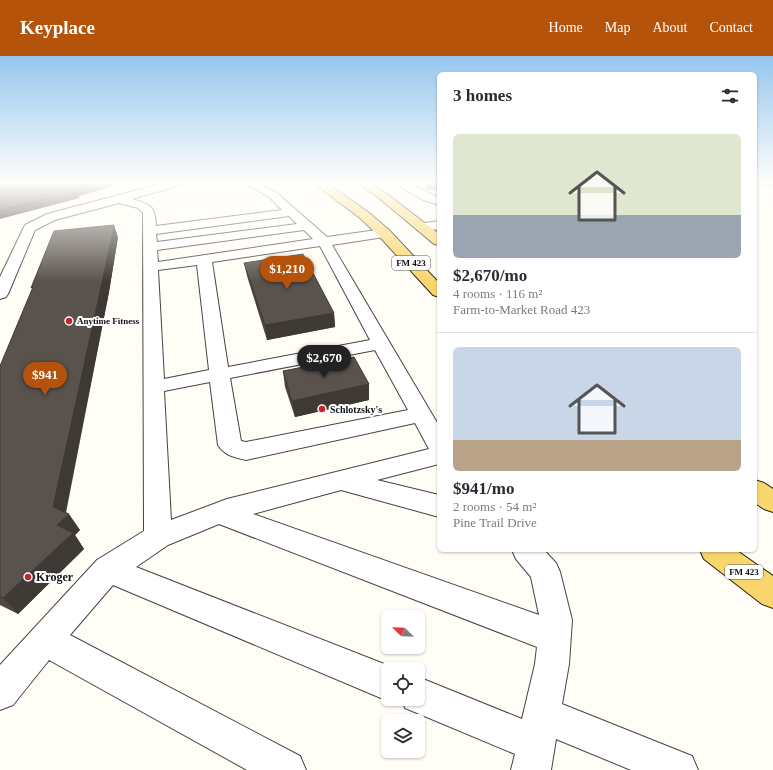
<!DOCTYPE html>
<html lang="en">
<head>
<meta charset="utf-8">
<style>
  :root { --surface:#fff; --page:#f7f7f7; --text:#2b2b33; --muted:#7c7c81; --line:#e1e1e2; --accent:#b45309 }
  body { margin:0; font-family:Georgia,serif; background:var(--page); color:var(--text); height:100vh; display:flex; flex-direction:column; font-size:15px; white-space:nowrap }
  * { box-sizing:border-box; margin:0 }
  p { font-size:13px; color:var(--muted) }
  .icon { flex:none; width:22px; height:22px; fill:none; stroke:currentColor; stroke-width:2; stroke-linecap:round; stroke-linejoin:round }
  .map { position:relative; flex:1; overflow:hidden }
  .panel { position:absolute; left:437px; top:16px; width:320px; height:480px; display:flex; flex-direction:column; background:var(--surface); border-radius:6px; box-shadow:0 1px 3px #0004 }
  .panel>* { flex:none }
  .needle { width:26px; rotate:293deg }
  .fabs { position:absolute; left:381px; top:554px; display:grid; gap:8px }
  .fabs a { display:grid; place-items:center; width:44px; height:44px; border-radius:6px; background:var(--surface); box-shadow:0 1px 3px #0004; font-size:20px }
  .price { position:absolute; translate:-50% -34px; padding:0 9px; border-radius:14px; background:var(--accent); color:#fff; font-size:13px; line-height:26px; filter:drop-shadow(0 1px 2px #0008) }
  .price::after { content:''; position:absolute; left:50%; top:24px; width:12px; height:9px; margin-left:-6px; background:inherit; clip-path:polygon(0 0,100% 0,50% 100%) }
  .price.current { background:#222; color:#fff }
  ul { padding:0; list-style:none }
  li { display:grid; align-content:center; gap:8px; height:212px; padding:0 16px }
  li+li { border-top:1px solid var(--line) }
  li span { display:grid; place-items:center; height:124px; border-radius:6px; color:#555 }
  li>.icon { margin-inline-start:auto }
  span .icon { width:72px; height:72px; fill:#fffc; stroke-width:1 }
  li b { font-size:17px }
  h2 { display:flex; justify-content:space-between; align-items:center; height:48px; padding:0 16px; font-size:17px }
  header { display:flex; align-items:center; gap:24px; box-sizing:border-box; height:56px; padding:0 20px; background:var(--accent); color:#fff }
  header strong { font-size:19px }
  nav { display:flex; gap:22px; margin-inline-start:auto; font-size:14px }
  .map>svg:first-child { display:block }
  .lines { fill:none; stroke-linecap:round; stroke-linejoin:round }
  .minor-casing { stroke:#444; stroke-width:2 }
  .major-casing { stroke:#222; stroke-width:2 }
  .minor { fill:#fff; fill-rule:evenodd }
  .major { fill:#f9d66b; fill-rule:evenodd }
  .wall { fill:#4d4742 }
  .shaded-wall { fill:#3f3936 }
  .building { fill:#5a524d; stroke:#3f3936 }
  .poi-dot { fill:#c4262e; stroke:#fff; stroke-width:1.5 }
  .labels { text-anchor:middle; stroke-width:4; stroke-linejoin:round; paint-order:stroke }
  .shield { fill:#fff; stroke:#585858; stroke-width:1 }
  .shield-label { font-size:9px; font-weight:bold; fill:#111 }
  .far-poi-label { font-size:9px; font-weight:bold; fill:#111; stroke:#fff; text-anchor:start }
  .poi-label { font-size:10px; font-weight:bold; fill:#111; stroke:#fff; text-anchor:start }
  .near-poi-label { font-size:12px; font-weight:bold; fill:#111; stroke:#fff; text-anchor:start }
</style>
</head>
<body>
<header>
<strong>Keyplace</strong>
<nav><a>Home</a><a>Map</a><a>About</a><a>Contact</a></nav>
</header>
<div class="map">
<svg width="773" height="714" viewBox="0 0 773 714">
  <rect width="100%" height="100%" fill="#fffdf5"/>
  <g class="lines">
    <g class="minor-casing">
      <path id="minor" d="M 168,126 L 186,126 L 185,128 L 132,143 C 151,149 155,149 156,170 L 282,154 L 269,141 L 243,126 L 257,126 L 277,137 L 327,181 L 384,173 L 389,174 L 391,177 L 389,180 L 384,181 L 332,189 L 439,370 L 439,408 L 377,424 L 439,439 L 439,461 L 341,434 L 253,458 L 539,559 L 531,521 L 516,503 L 512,494 L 544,494 L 556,507 L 560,516 L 572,564 L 569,608 L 562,648 L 692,700 L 698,714 L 631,714 L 556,683 L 551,714 L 511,714 L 515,698 L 405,652 L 402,643 L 418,643 L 418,621 L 522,663 L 535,608 L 537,591 L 219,468 L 168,489 L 136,511 L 397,613 L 388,613 L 388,643 L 392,643 L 388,645 L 113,529 L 70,579 L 300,700 L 306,714 L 247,714 L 49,604 L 13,649 L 0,654 L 0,609 L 97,504 L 144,475 L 143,157 L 138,152 L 119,147 L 55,164 L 35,174 L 8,238 L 6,241 L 0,243 L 0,221 L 25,169 L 47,158 ZM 289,160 L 297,168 L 157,186 L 156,178 ZM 304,174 L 313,183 L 158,206 L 157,194 ZM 320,190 L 370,284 L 228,311 L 212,206 ZM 197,209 L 209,314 L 164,323 L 158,214 ZM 375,294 L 408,354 L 246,386 L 241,385 L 230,322 ZM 210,326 L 218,389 C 225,400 234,401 246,404 L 415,367 L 429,393 L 227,443 L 171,464 L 164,335 Z
        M 392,126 L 406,126 L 439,142 L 439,149 L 423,144 Z
        M 439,165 L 439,173 L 422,175 L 417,174 L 416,171 L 417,168 Z"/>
    </g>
    <g class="major-casing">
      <path id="major" d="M 312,126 L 325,126 L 368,156 L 389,174 L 439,227 L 439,241 L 433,239 L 379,180 L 360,162 Z
        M 355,126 L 368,126 L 387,138 L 439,178 L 439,189 L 434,188 L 379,142 Z
        M 755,424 L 764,427 L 773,433 L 773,456 L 764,453 L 755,447 Z
        M 700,494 L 736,494 L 773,520 L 773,552 L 762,548 L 704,503 Z"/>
    </g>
    <use href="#minor" class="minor"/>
    <use href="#major" class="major"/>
  </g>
  <path class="wall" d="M 426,126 L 439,126 L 439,135 L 426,133 Z
    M 755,126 L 773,126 L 773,131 L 755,129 Z
    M 118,181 L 109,236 L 66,457 L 80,474 L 75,479 L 84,493 L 18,558 L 0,549 L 0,310 Z
    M 244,207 L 334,257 L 335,271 L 267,284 L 247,220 Z
    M 283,315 L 369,328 L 369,344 L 295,361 L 285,331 Z"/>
  <path class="shaded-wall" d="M 0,126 L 27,126 L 0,133 Z
    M 96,126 L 120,126 L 107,132 L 79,140 L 80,142 L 0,163 L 0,154 Z
    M 114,169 L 118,181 L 109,236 L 64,462 L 69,458 L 80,474 L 75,479 L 84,493 L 18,558 L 3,542 L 57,469 L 53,451 Z
    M 334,257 L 335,271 L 267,284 L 265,269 Z
    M 369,328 L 369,344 L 295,361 L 292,345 Z"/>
  <path class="building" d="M 32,126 L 96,126 L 73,133 L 78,135 L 0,154 L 0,134 Z
    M 114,169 L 103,222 L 53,451 L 69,458 L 57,469 L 73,477 L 3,542 L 0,541 L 0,310 L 33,231 L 31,232 L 54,175 Z
    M 303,198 L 334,257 L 265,269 L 244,207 Z
    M 354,301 L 369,328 L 292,345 L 283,315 Z"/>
  <linearGradient id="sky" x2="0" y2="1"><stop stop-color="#95c6ee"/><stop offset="0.56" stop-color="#fffefa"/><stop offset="1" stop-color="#fffefa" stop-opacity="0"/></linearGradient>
  <rect width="773" height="226" fill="url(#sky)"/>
  <g class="poi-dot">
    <circle cx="69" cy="265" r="4"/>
    <circle cx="322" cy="353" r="4"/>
    <circle cx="28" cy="521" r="4"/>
  </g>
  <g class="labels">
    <g class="shield">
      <rect x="392" y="200" width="38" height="14" rx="3"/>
      <rect x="725" y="509" width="38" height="14" rx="3"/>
    </g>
    <g class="shield-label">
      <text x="411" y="210">FM 423</text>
      <text x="744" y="519">FM 423</text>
    </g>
    <g class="far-poi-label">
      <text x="77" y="268">Anytime Fitness</text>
    </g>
    <g class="poi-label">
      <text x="330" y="357">Schlotzsky's</text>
    </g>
    <g class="near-poi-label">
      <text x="36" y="525">Kroger</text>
    </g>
  </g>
</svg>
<div class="fabs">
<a><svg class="needle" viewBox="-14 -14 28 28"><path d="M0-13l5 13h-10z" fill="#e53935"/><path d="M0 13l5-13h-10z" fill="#7c7c81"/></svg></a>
<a><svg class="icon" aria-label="locate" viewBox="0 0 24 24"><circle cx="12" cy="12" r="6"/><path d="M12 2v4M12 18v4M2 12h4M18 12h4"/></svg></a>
<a><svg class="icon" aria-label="layers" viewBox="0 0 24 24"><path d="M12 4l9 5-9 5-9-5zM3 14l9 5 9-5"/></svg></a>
</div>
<b class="price" style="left:287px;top:234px">$1,210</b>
<b class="price current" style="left:324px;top:323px">$2,670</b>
<b class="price" style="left:45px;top:340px">$941</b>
<section class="panel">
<h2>3 homes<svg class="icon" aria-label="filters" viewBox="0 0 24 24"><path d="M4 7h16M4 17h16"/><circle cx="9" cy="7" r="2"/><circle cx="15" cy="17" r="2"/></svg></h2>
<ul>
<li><span style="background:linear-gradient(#dfe7d0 65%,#9aa5b1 0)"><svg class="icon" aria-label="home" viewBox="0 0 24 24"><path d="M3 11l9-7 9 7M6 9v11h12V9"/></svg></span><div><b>$2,670/mo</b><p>4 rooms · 116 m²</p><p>Farm-to-Market Road 423</p></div></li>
<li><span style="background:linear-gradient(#c9d6e8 75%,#b9a48a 0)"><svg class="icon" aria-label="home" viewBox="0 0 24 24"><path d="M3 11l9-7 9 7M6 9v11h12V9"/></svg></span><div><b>$941/mo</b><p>2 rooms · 54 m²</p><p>Pine Trail Drive</p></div></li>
</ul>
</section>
</div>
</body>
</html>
